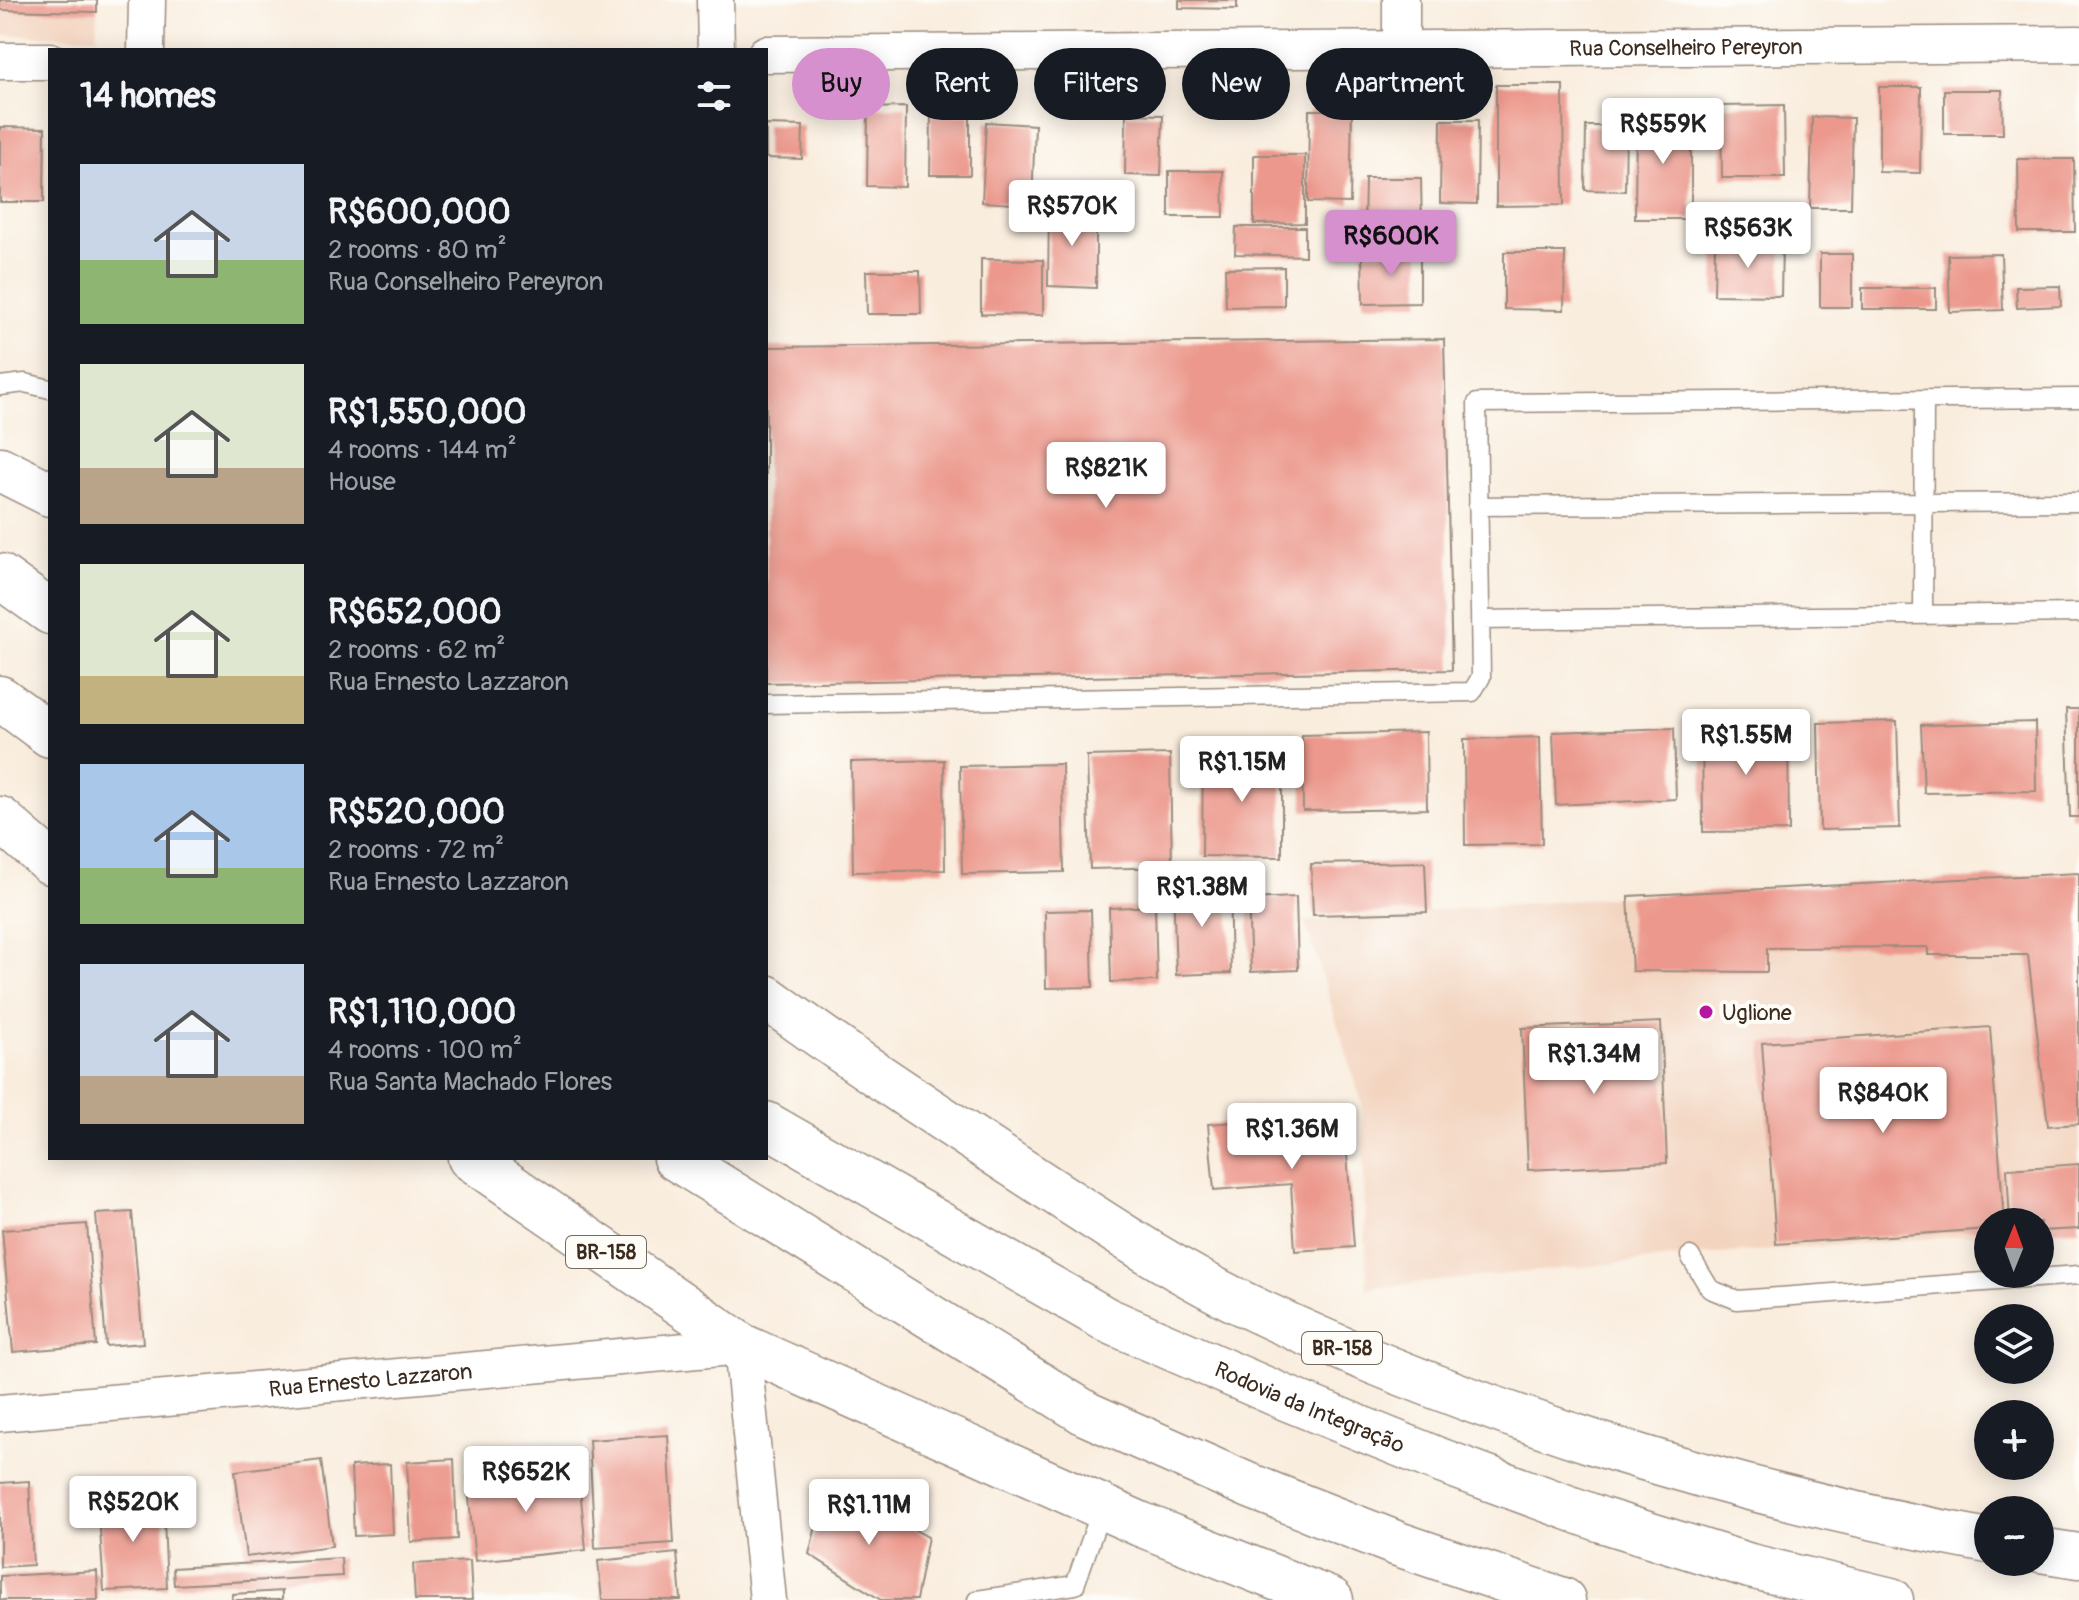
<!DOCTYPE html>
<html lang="en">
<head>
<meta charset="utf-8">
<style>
  :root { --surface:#171b24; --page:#242831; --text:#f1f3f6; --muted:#9ea1a6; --accent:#d690ce }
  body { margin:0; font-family:Pangolin,sans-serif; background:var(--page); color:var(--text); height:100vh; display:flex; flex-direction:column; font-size:30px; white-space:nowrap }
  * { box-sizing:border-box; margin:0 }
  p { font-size:26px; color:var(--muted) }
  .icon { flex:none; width:44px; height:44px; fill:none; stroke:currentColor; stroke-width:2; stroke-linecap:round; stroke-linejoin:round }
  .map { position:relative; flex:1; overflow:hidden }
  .side { position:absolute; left:48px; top:48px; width:720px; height:1112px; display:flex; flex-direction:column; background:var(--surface); border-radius:0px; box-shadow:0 4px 20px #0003 }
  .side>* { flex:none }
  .guide { position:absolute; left:792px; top:48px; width:760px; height:72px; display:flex; gap:16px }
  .needle { width:52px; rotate:1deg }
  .fabs { position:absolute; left:1974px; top:1208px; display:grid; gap:16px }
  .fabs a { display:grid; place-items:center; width:80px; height:80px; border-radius:50%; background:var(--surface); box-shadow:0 4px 20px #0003; font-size:40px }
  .price { position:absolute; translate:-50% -68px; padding:0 18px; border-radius:8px; background:#fff; color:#222; font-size:26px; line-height:52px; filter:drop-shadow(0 2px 4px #0008) }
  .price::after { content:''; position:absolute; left:50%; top:48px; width:24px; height:18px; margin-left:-12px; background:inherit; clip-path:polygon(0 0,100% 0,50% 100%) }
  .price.active { background:var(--accent); color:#111 }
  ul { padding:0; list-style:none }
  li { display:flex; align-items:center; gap:24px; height:200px; padding:0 32px }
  li span { display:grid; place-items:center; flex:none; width:224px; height:160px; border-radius:0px; color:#555 }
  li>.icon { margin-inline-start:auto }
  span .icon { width:96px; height:96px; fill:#fffc; stroke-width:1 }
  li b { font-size:34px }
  h2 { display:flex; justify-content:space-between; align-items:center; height:96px; padding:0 32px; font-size:34px }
  .pill { padding:0 28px; border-radius:36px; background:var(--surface); box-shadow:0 4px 20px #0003; font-size:28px; line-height:72px }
  .pill.active { background:var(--accent); color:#111 }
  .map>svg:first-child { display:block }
  .built { fill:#f3d4bf }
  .building { fill:#ec988c }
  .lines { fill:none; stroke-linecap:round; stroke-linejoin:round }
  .lane-casing { stroke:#9a8c7e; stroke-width:21 }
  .street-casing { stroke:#9a8c7e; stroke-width:39 }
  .highway-casing { stroke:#9a8c7e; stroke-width:47 }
  .lane { stroke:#fff; stroke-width:18 }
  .street { stroke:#fff; stroke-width:36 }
  .highway { stroke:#fff; stroke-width:44 }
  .poi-dot { fill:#b5179e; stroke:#fdfcf7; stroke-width:3 }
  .labels { text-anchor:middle; stroke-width:8; stroke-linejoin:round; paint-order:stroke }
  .shield { fill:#fdfcf7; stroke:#75695f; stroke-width:2 }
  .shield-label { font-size:20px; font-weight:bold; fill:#3b2a1e }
  .street-label { font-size:22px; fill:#3b2a1e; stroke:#fdfcf7 }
  .poi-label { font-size:22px; fill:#3b2a1e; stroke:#fdfcf7; text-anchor:start }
</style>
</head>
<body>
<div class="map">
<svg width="2079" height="1600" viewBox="0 0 2079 1600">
  <rect width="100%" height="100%" fill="#fdfcf7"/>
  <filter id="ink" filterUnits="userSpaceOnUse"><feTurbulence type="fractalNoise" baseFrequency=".0125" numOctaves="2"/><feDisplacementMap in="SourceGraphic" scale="16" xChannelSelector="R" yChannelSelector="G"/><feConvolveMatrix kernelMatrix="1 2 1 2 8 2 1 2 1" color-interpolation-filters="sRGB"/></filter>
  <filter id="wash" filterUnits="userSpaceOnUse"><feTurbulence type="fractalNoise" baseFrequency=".006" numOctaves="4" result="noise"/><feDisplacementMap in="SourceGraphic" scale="32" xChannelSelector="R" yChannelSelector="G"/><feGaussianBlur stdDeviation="1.8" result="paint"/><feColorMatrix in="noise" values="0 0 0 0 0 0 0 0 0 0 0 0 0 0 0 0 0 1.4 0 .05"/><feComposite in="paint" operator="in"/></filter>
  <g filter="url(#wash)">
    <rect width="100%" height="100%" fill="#f9edde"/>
    <path class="built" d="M 0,0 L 97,0 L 97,37 L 0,35 Z
      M 2079,873 L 2079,1229 L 2040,1222 L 1988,1222 L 1988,1234 L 1690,1256 L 1367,1288 L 1362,1103 L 1305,921 L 1628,896 Z"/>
    <g id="blocks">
      <path class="building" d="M 0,0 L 97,0 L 97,12 L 0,10 Z
        M 1179,0 L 1237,0 L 1237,9 L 1179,8 Z
        M 1496,85 L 1563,85 L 1564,205 L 1496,206 Z
        M 1879,87 L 1921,87 L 1920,173 L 1879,172 Z
        M 1944,90 L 2002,90 L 2003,134 L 1944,134 Z
        M 1784,105 L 1785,178 L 1722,178 L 1721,106 Z
        M 906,107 L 905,187 L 867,186 L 868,108 Z
        M 1309,110 L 1352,110 L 1350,203 L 1308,202 Z
        M 1636,112 L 1691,112 L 1691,219 L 1635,219 Z
        M 1126,114 L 1163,115 L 1161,176 L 1125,175 Z
        M 931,115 L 970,115 L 970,175 L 930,175 Z
        M 1812,117 L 1853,118 L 1851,208 L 1810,208 Z
        M 1441,120 L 1478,120 L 1477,204 L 1440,203 Z
        M 986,122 L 1035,125 L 1032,205 L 982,202 Z
        M 766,125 L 803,126 L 802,159 L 766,158 Z
        M 1586,126 L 1626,126 L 1625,191 L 1585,190 Z
        M 0,127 L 45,128 L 44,202 L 0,202 Z
        M 1254,155 L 1305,155 L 1305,223 L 1254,224 Z
        M 2018,159 L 2074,159 L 2075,232 L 2019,232 Z
        M 1169,171 L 1223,171 L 1224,217 L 1169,217 Z
        M 1365,178 L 1421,178 L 1422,231 L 1364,231 Z
        M 1049,209 L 1096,210 L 1096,288 L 1048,286 Z
        M 1236,227 L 1305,227 L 1305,256 L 1235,254 Z
        M 1715,243 L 1782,244 L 1781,296 L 1714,295 Z
        M 1420,252 L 1420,303 L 1363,304 L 1362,253 Z
        M 1504,252 L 1565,252 L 1564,310 L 1504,309 Z
        M 1820,254 L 1852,254 L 1852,307 L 1820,307 Z
        M 2001,254 L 2003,310 L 1950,312 L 1948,255 Z
        M 981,259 L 1043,260 L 1043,315 L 981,314 Z
        M 1284,267 L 1284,306 L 1226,307 L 1225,268 Z
        M 866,271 L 920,271 L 921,314 L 867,314 Z
        M 2060,286 L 2061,306 L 2017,308 L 2016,287 Z
        M 1862,288 L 1936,288 L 1936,309 L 1862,309 Z
        M 1444,339 L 1452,670 L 766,683 L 766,347 Z
        M 2066,709 L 2079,709 L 2079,817 L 2070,817 Z
        M 1897,721 L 1900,828 L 1820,830 L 1818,723 Z
        M 1788,722 L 1789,831 L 1703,832 L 1702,723 Z
        M 2035,722 L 2036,791 L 1924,793 L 1921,725 Z
        M 1674,728 L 1676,799 L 1556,805 L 1553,732 Z
        M 1426,732 L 1427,809 L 1303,811 L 1302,735 Z
        M 1540,737 L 1542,844 L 1465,845 L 1464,739 Z
        M 1203,750 L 1282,751 L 1282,857 L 1202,856 Z
        M 1170,754 L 1172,867 L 1090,869 L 1087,756 Z
        M 944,760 L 945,870 L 853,872 L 851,762 Z
        M 1062,764 L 1064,872 L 962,874 L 960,766 Z
        M 1425,862 L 1427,912 L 1313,915 L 1311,864 Z
        M 2079,873 L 2079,1124 L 2048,1126 L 2028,955 L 1928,955 L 1928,947 L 1767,948 L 1767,972 L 1632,971 L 1628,896 Z
        M 1229,883 L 1231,973 L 1176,975 L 1173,884 Z
        M 1296,897 L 1298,970 L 1251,972 L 1248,899 Z
        M 1155,906 L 1157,981 L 1111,982 L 1109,908 Z
        M 1091,910 L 1093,987 L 1046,988 L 1045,911 Z
        M 1661,1022 L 1667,1163 L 1528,1170 L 1522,1028 Z
        M 1990,1027 L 2004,1222 L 1988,1222 L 1988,1229 L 1776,1244 L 1762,1043 Z
        M 1344,1114 L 1354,1247 L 1295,1251 L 1291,1184 L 1214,1190 L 1208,1124 Z
        M 2079,1164 L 2079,1229 L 2040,1231 L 2040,1222 L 2010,1222 L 2007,1169 Z
        M 132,1212 L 143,1343 L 106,1346 L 96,1214 Z
        M 87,1224 L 96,1345 L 13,1352 L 2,1230 Z
        M 668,1435 L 674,1543 L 595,1548 L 589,1440 Z
        M 454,1459 L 457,1539 L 411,1542 L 407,1462 Z
        M 321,1460 L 332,1546 L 246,1557 L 235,1471 Z
        M 390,1464 L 393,1534 L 354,1536 L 351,1466 Z
        M 578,1467 L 586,1550 L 475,1561 L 467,1477 Z
        M 29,1481 L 33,1565 L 0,1567 L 0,1483 Z
        M 827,1482 L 928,1537 L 916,1600 L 881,1600 L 809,1554 Z
        M 163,1497 L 167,1588 L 104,1591 L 98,1499 Z
        M 677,1553 L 681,1600 L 602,1600 L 598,1561 Z
        M 341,1558 L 342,1576 L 174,1585 L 173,1568 Z
        M 470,1561 L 472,1600 L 415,1600 L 413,1564 Z
        M 97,1571 L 98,1600 L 0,1600 L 0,1576 Z
        M 282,1591 L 282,1600 L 232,1600 L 232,1594 Z"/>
    </g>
  </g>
  <g filter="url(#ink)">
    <use href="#blocks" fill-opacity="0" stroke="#9a8c7e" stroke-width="2"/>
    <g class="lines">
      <g class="lane-casing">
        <path id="lane" d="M 0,386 L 25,383 L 50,389
          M 1478,506 L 2079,502
          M 1923,614 L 1924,402
          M 1480,620 L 2079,613
          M 766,704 L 1472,692 L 1481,677 L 1477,403 L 2079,398
          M 1690,1256 L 1710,1289 L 1737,1300 L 2079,1275
          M 977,1600 L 1075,1585 L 1102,1508"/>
      </g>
      <g class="street-casing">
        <g id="street">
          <path d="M 715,0 L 716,50"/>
          <path d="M 1401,0 L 1401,49"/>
          <path d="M 146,50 L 147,0"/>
          <path id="s1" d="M 766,54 L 2079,44"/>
          <path d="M 0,61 L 50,61"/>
          <path id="s2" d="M 0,1413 L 742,1346 L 768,1600"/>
        </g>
      </g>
      <g class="highway-casing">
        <g id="highway">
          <path d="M 0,469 L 50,494"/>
          <path d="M 0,576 L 50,612"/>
          <path d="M 0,698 L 50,735"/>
          <path d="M 0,819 L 50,862"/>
          <path d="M 766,997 C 852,1060 941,1118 1030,1176 C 1104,1224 1178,1274 1258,1311 C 1488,1419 1738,1495 1988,1541"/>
          <path id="s3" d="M 766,1124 L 1107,1320 L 1286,1398 L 1436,1459 L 1602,1520 L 1750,1566 L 1891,1600"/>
          <path d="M 470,1158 L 742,1346 L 1140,1524 L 1331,1600"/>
          <path d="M 675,1158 L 1087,1414 L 1250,1486 L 1398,1544 L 1563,1600"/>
          <path d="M 2040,1550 L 2079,1556"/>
        </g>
      </g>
      <use href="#lane" class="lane"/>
      <use href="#street" class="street"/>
      <use href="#highway" class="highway"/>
    </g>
  </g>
  <circle class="poi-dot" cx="1706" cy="1012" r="8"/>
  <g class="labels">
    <g class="shield">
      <rect x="566" y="1236" width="80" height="32" rx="6"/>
      <rect x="1302" y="1332" width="80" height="32" rx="6"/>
    </g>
    <g class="shield-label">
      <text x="606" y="1259">BR-158</text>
      <text x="1342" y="1355">BR-158</text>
    </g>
    <g class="street-label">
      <text dy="8" stroke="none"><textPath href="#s1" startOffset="920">Rua Conselheiro Pereyron</textPath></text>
      <text dy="8" stroke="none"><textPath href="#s2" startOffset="372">Rua Ernesto Lazzaron</textPath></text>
      <text dy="8" stroke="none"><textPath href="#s3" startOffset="614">Rodovia da Integração</textPath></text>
    </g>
    <g class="poi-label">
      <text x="1722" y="1020">Uglione</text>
    </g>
  </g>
</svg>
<div class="fabs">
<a><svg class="needle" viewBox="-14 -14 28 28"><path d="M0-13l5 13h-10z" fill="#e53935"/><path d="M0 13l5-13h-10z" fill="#9ea1a6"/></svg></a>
<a><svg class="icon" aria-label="layers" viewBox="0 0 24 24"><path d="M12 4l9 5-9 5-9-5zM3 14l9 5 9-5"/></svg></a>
<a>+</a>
<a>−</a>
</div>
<b class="price" style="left:1663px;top:166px">R$559K</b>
<b class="price" style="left:1072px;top:248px">R$570K</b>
<b class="price" style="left:1748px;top:270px">R$563K</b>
<b class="price active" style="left:1391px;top:278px">R$600K</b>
<b class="price" style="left:1106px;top:510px">R$821K</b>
<b class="price" style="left:1746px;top:777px">R$1.55M</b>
<b class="price" style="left:1242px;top:804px">R$1.15M</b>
<b class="price" style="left:1202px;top:929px">R$1.38M</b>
<b class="price" style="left:1594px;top:1096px">R$1.34M</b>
<b class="price" style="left:1883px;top:1135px">R$840K</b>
<b class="price" style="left:1292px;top:1171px">R$1.36M</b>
<b class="price" style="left:526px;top:1514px">R$652K</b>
<b class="price" style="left:133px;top:1544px">R$520K</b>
<b class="price" style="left:869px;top:1547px">R$1.11M</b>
<div class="guide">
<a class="pill active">Buy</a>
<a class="pill">Rent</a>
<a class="pill">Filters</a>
<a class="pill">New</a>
<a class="pill">Apartment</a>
</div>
<section class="side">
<h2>14 homes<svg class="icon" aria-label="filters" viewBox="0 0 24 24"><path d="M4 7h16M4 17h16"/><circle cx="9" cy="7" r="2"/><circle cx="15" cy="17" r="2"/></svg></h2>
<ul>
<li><span style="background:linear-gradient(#c9d6e8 60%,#8fb573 0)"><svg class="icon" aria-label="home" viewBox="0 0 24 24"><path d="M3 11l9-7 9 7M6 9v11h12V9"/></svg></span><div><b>R$600,000</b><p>2 rooms · 80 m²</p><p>Rua Conselheiro Pereyron</p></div></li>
<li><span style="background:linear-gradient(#dfe7d0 65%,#b9a48a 0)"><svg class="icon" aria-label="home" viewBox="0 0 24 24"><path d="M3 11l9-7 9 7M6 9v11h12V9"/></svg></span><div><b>R$1,550,000</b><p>4 rooms · 144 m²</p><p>House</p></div></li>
<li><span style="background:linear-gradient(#dfe7d0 70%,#c2b280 0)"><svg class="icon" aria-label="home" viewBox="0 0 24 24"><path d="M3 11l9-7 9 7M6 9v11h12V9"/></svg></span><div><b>R$652,000</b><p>2 rooms · 62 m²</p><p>Rua Ernesto Lazzaron</p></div></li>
<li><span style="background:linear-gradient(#a9c7e8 65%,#8fb573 0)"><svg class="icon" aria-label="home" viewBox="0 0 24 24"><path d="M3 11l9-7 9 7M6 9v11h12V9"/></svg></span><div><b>R$520,000</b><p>2 rooms · 72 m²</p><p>Rua Ernesto Lazzaron</p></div></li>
<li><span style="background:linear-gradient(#c9d6e8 70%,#b9a48a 0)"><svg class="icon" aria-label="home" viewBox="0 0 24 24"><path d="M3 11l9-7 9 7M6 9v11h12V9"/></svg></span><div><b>R$1,110,000</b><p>4 rooms · 100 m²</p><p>Rua Santa Machado Flores</p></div></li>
</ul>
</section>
</div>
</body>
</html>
